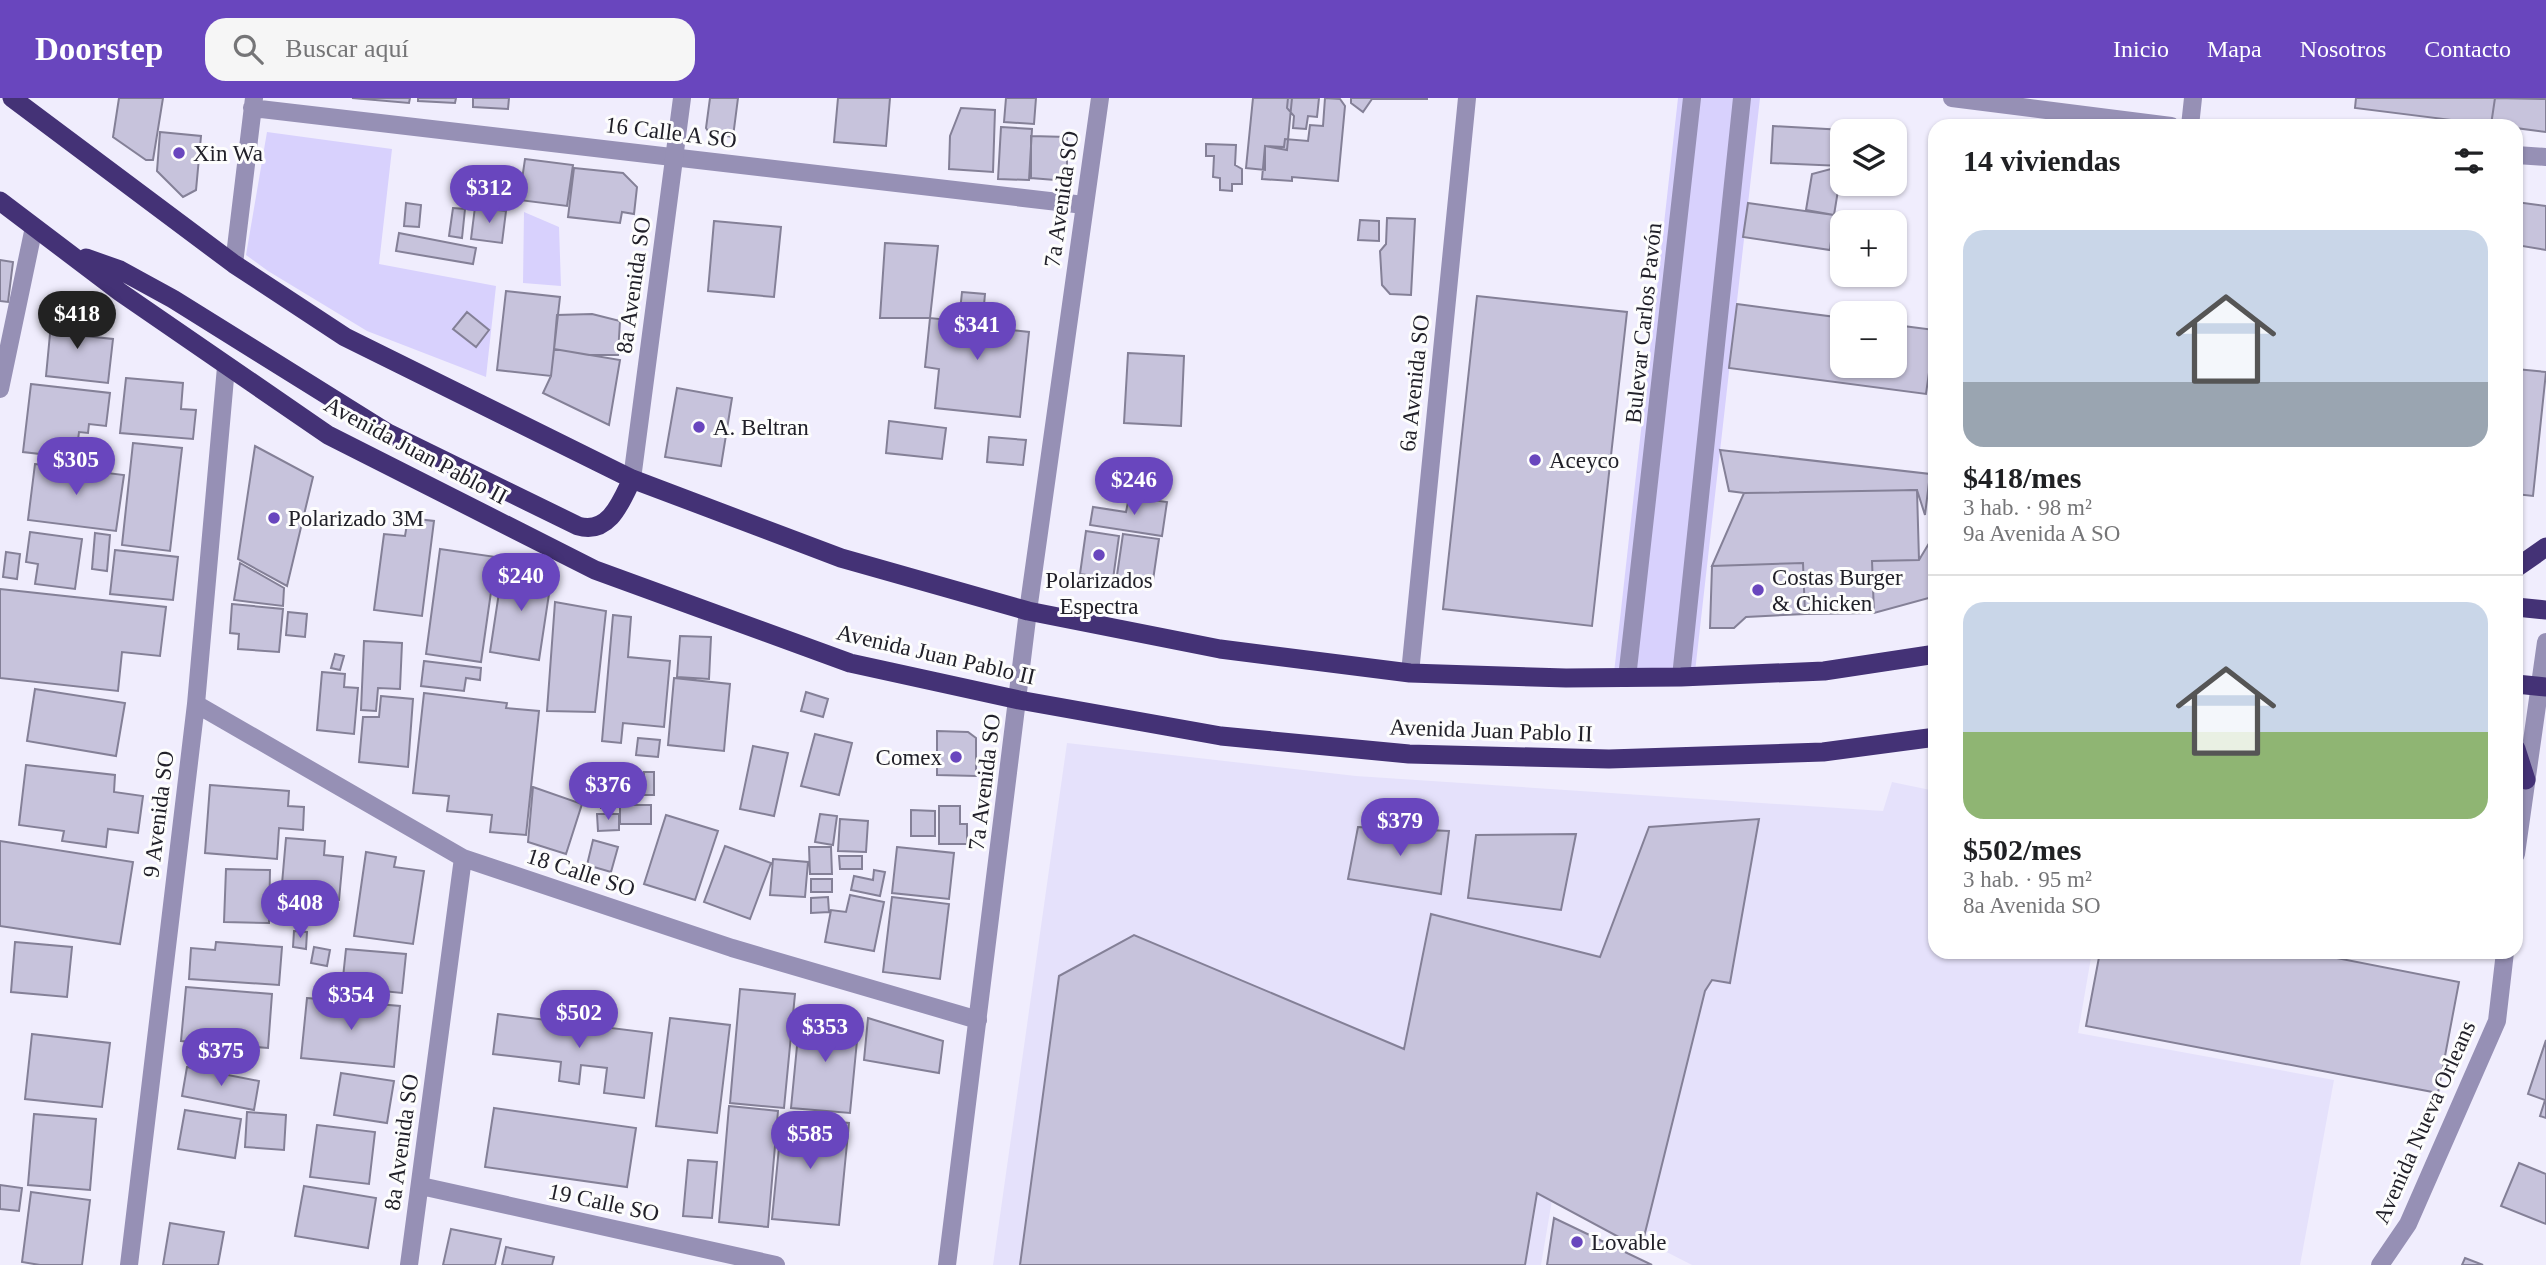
<!DOCTYPE html>
<html lang="es">
<head>
<meta charset="utf-8">
<style>
  :root { --surface:#fff; --page:#f6f6f6; --text:#202124; --muted:#757577; --line:#e0e0e0; --accent:#6946be }
  body { margin:0; font-family:"Times New Roman",serif; background:var(--page); color:var(--text); height:100vh; display:flex; flex-direction:column; font-size:26px; white-space:nowrap }
  * { box-sizing:border-box; margin:0 }
  p { font-size:23px; color:var(--muted) }
  .icon { flex:none; width:38px; height:38px; fill:none; stroke:currentColor; stroke-width:2; stroke-linecap:round; stroke-linejoin:round }
  .map { position:relative; flex:1; overflow:hidden }
  .side { position:absolute; left:1928px; top:21px; width:595px; height:840px; display:flex; flex-direction:column; background:var(--surface); border-radius:21px; box-shadow:0 2px 5px #0004 }
  .side>* { flex:none }
  .buttons { position:absolute; left:1830px; top:21px; display:grid; gap:14px }
  .buttons a { display:grid; place-items:center; width:77px; height:77px; border-radius:14px; background:var(--surface); box-shadow:0 2px 5px #0004; font-size:35px }
  .price { position:absolute; translate:-50% -60px; padding:0 16px; border-radius:24px; background:var(--accent); color:#fff; font-size:23px; line-height:46px; filter:drop-shadow(0 2px 4px #0008) }
  .price::after { content:''; position:absolute; left:50%; top:42px; width:21px; height:16px; margin-left:-10px; background:inherit; clip-path:polygon(0 0,100% 0,50% 100%) }
  .price.current { background:#222; color:#fff }
  ul { padding:0; list-style:none }
  li { display:grid; align-content:center; gap:14px; height:371px; padding:0 35px }
  li+li { border-top:2px solid var(--line) }
  li span { display:grid; place-items:center; height:217px; border-radius:21px; color:#555 }
  li>.icon { margin-inline-start:auto }
  span .icon { width:126px; height:126px; fill:#fffc; stroke-width:1 }
  li b { font-size:30px }
  h2 { display:flex; justify-content:space-between; align-items:center; height:84px; padding:0 35px; font-size:30px }
  header { display:flex; align-items:center; gap:42px; box-sizing:border-box; height:98px; padding:0 35px; background:var(--accent); color:#fff }
  header strong { font-size:33px }
  nav { display:flex; gap:38px; margin-inline-start:auto; font-size:24px }
  .search { width:490px; height:63px; background:var(--page); display:flex; align-items:center; gap:18px; box-sizing:border-box; padding:0 24px; border-radius:21px; color:var(--muted); font-size:26px }
  .map>svg:first-child { display:block }
  .built { fill:#e5e1fb }
  .green { fill:#d8d1fd }
  .building { fill:#c7c3dc; stroke:#848097; stroke-width:2 }
  .lines { fill:none; stroke-linecap:round; stroke-linejoin:round }
  .minor { stroke:#9690b5; stroke-width:18 }
  .tertiary { stroke:#9690b5; stroke-width:18 }
  .trunk { stroke:#443276; stroke-width:19 }
  .poi-dot { fill:#6946be; stroke:#fdfdfd; stroke-width:2.5 }
  .labels { text-anchor:middle; stroke-width:6; stroke-linejoin:round; paint-order:stroke }
  .street-label { font-size:23px; fill:#212029; stroke:#fdfdfd }
  .poi-label { font-size:23px; fill:#212029; stroke:#fdfdfd; text-anchor:start }
</style>
</head>
<body>
<header>
<strong>Doorstep</strong>
<div class="search"><svg class="icon" aria-label="search" viewBox="0 0 24 24"><circle cx="10" cy="10" r="6"/><path d="M15 15l6 6"/></svg>Buscar aquí</div>
<nav><a>Inicio</a><a>Mapa</a><a>Nosotros</a><a>Contacto</a></nav>
</header>
<div class="map">
<svg width="2546" height="1167" viewBox="0 0 2546 1167">
  <rect width="100%" height="100%" fill="#f0edfd"/>
  <path class="built" d="M 1067,645 L 1356,678 L 1883,713 L 1892,684 L 1935,693 L 1936,854 L 2092,854 L 2078,935 L 2334,982 L 2300,1167 L 1692,1167 L 1553,1096 L 1541,1167 L 993,1167 Z"/>
  <path class="green" d="M 1678,0 L 1760,0 L 1695,574 L 1613,584 Z
    M 267,34 L 392,51 L 379,166 L 496,188 L 486,279 L 367,233 L 268,173 L 246,157 Z
    M 524,114 L 559,129 L 561,188 L 523,185 Z"/>
  <path class="building" d="M 119,0 L 163,0 L 153,62 L 146,62 L 113,39 Z
    M 352,0 L 410,0 L 409,5 Z
    M 418,0 L 456,0 L 455,5 L 418,3 Z
    M 473,0 L 509,0 L 508,11 L 473,9 Z
    M 710,0 L 738,0 L 733,39 L 710,36 L 706,30 Z
    M 838,0 L 890,0 L 886,48 L 834,44 Z
    M 1006,0 L 1036,0 L 1034,26 L 1004,24 Z
    M 1253,0 L 1292,0 L 1287,52 L 1265,48 L 1265,72 L 1246,70 Z
    M 1288,0 L 1319,0 L 1317,19 L 1308,18 L 1306,31 L 1293,30 L 1294,18 L 1287,10 Z
    M 1325,0 L 1340,1 L 1345,8 L 1338,83 L 1292,79 L 1292,83 L 1262,81 L 1265,48 L 1284,49 L 1285,41 L 1308,43 L 1310,27 L 1323,28 Z
    M 1351,0 L 1427,0 L 1427,1 L 1372,1 L 1363,14 L 1351,5 Z
    M 2356,0 L 2495,0 L 2491,27 L 2355,10 Z
    M 2495,0 L 2546,1 L 2546,34 L 2516,30 L 2516,28 L 2491,27 Z
    M 961,10 L 995,12 L 993,74 L 949,71 L 950,38 Z
    M 1773,28 L 1844,32 L 1842,68 L 1771,65 Z
    M 1001,29 L 1032,31 L 1029,82 L 998,81 Z
    M 160,34 L 201,38 L 196,92 L 183,99 L 157,73 Z
    M 1031,38 L 1067,39 L 1067,83 L 1031,80 Z
    M 1206,46 L 1236,47 L 1235,67 L 1242,71 L 1242,86 L 1232,86 L 1232,93 L 1220,92 L 1220,80 L 1213,79 L 1214,58 L 1206,58 Z
    M 525,61 L 573,67 L 567,108 L 519,102 Z
    M 1842,68 L 1834,117 L 1806,112 L 1812,76 Z
    M 574,70 L 623,75 L 637,89 L 634,116 L 622,114 L 620,125 L 568,119 Z
    M 479,71 L 507,74 L 504,105 L 476,102 Z
    M 2516,104 L 2546,108 L 2546,152 L 2516,147 Z
    M 406,105 L 421,107 L 419,129 L 404,128 Z
    M 1748,105 L 1834,117 L 1830,152 L 1743,139 Z
    M 475,109 L 506,113 L 502,145 L 471,141 Z
    M 453,110 L 465,111 L 462,140 L 449,138 Z
    M 1387,120 L 1415,121 L 1411,197 L 1390,196 L 1382,187 L 1380,153 L 1386,146 Z
    M 1360,122 L 1379,123 L 1379,143 L 1358,142 Z
    M 714,123 L 781,129 L 774,199 L 708,193 Z
    M 399,135 L 476,150 L 473,166 L 396,153 Z
    M 885,145 L 938,148 L 930,220 L 880,220 Z
    M 0,162 L 13,164 L 8,204 L 0,203 Z
    M 506,193 L 560,199 L 551,278 L 497,272 Z
    M 962,194 L 985,196 L 982,229 L 1029,234 L 1020,319 L 935,310 L 939,271 L 925,269 L 930,220 L 959,223 Z
    M 1477,198 L 1627,214 L 1592,528 L 1443,511 Z
    M 1737,206 L 1843,220 L 1843,268 L 1895,268 L 1895,227 L 1935,232 L 1926,296 L 1729,270 Z
    M 467,214 L 489,232 L 476,249 L 453,231 Z
    M 52,215 L 87,218 L 85,238 L 113,241 L 108,285 L 46,278 Z
    M 592,216 L 620,223 L 618,257 L 589,257 L 554,251 L 557,217 Z
    M 1936,226 L 1936,260 L 1933,259 Z
    M 554,251 L 620,262 L 609,327 L 543,295 L 551,278 Z
    M 1128,255 L 1184,258 L 1181,328 L 1124,325 Z
    M 2516,271 L 2546,274 L 2533,398 L 2516,396 Z
    M 126,280 L 183,285 L 181,311 L 196,312 L 193,341 L 120,335 Z
    M 31,286 L 110,295 L 106,328 L 89,326 L 88,335 L 79,334 L 78,342 L 86,343 L 84,361 L 23,354 Z
    M 677,290 L 732,300 L 721,368 L 665,359 Z
    M 889,323 L 946,330 L 942,361 L 886,355 Z
    M 989,339 L 1026,342 L 1023,367 L 987,364 Z
    M 133,345 L 182,350 L 170,453 L 122,447 Z
    M 255,348 L 313,379 L 287,488 L 238,461 Z
    M 1720,352 L 1930,376 L 1925,417 L 1917,392 L 1744,395 L 1729,393 Z
    M 35,366 L 124,377 L 116,433 L 28,422 Z
    M 1917,392 L 1919,462 L 1872,463 L 1874,515 L 1805,516 L 1803,465 L 1712,468 L 1744,395 Z
    M 1129,399 L 1167,404 L 1162,438 L 1090,427 L 1093,409 L 1126,414 Z
    M 408,420 L 434,423 L 422,518 L 374,512 L 384,436 L 405,438 Z
    M 1086,433 L 1119,438 L 1113,481 L 1080,476 Z
    M 30,434 L 82,441 L 75,491 L 35,486 L 38,466 L 26,464 Z
    M 95,435 L 110,437 L 107,473 L 92,471 Z
    M 1123,436 L 1159,441 L 1152,489 L 1116,484 Z
    M 1934,437 L 1936,498 L 1874,515 L 1872,463 L 1919,462 Z
    M 440,451 L 496,459 L 481,564 L 426,556 Z
    M 115,452 L 178,459 L 173,502 L 110,496 Z
    M 6,454 L 20,456 L 17,481 L 3,479 Z
    M 240,465 L 284,490 L 283,508 L 234,502 Z
    M 1803,465 L 1805,516 L 1746,519 L 1734,530 L 1710,530 L 1712,468 Z
    M 503,468 L 552,476 L 539,562 L 490,554 Z
    M 0,491 L 166,509 L 160,558 L 122,554 L 118,593 L 0,580 Z
    M 555,504 L 606,513 L 595,614 L 547,613 Z
    M 232,506 L 283,511 L 279,554 L 238,551 L 239,536 L 230,535 Z
    M 288,514 L 307,516 L 305,539 L 286,537 Z
    M 613,517 L 631,519 L 628,559 L 670,563 L 664,629 L 623,625 L 621,645 L 602,643 Z
    M 680,538 L 711,539 L 709,581 L 677,579 Z
    M 364,543 L 402,545 L 400,591 L 378,590 L 376,613 L 361,612 Z
    M 335,556 L 344,558 L 340,572 L 331,570 Z
    M 424,563 L 481,570 L 480,582 L 466,580 L 464,593 L 421,588 Z
    M 322,574 L 345,576 L 344,589 L 358,590 L 354,636 L 317,632 Z
    M 674,580 L 730,586 L 724,653 L 668,647 Z
    M 35,591 L 125,605 L 116,658 L 27,643 Z
    M 806,594 L 828,601 L 823,619 L 801,613 Z
    M 424,595 L 507,605 L 506,610 L 539,613 L 526,737 L 490,734 L 492,717 L 447,713 L 449,698 L 413,695 Z
    M 381,598 L 413,601 L 408,669 L 359,664 L 363,619 L 379,619 Z
    M 937,633 L 968,634 L 976,640 L 976,678 L 937,677 Z
    M 815,636 L 852,645 L 839,697 L 801,688 Z
    M 638,640 L 660,642 L 658,659 L 636,657 Z
    M 753,648 L 788,655 L 774,718 L 740,711 Z
    M 26,667 L 115,677 L 114,694 L 143,698 L 138,735 L 108,731 L 106,749 L 62,743 L 64,733 L 19,727 Z
    M 644,674 L 654,674 L 654,697 L 644,697 Z
    M 628,683 L 628,697 L 615,697 L 615,710 L 601,710 L 601,696 L 605,696 L 604,684 Z
    M 210,687 L 289,693 L 288,708 L 304,709 L 303,732 L 279,730 L 277,761 L 205,755 Z
    M 533,689 L 582,706 L 566,756 L 528,744 Z
    M 620,707 L 651,707 L 651,726 L 620,726 Z
    M 939,708 L 960,708 L 960,726 L 967,726 L 967,746 L 939,746 Z
    M 911,712 L 935,713 L 935,738 L 911,738 Z
    M 597,716 L 619,716 L 619,732 L 598,733 Z
    M 820,716 L 837,718 L 833,747 L 815,744 Z
    M 666,717 L 718,733 L 695,802 L 644,786 Z
    M 840,721 L 868,723 L 866,754 L 838,753 Z
    M 1759,721 L 1730,885 L 1712,882 L 1705,893 L 1641,1151 L 1537,1095 L 1525,1167 L 1020,1167 L 1059,878 L 1134,837 L 1404,951 L 1431,816 L 1600,859 L 1649,729 Z
    M 1358,729 L 1449,733 L 1441,796 L 1348,781 Z
    M 1576,736 L 1561,812 L 1468,800 L 1476,737 Z
    M 286,740 L 325,743 L 324,757 L 343,759 L 339,802 L 281,797 Z
    M 593,742 L 618,749 L 611,774 L 587,767 Z
    M 0,743 L 133,764 L 120,846 L 0,828 Z
    M 725,748 L 771,765 L 750,821 L 704,804 Z
    M 809,749 L 831,749 L 832,776 L 810,776 Z
    M 897,749 L 954,755 L 949,801 L 892,795 Z
    M 366,754 L 396,759 L 394,769 L 424,773 L 413,846 L 354,838 Z
    M 839,758 L 862,758 L 862,771 L 840,771 Z
    M 773,761 L 808,764 L 805,799 L 770,797 Z
    M 226,771 L 270,772 L 269,825 L 224,824 Z
    M 874,772 L 885,774 L 880,798 L 851,792 L 854,778 L 873,782 Z
    M 811,781 L 832,781 L 832,794 L 811,794 Z
    M 850,797 L 884,804 L 874,853 L 825,844 L 831,812 L 846,814 Z
    M 828,799 L 829,814 L 811,815 L 811,800 Z
    M 892,799 L 949,806 L 940,881 L 883,874 Z
    M 294,833 L 307,834 L 306,851 L 293,849 Z
    M 15,844 L 72,849 L 67,899 L 11,894 Z
    M 216,844 L 282,849 L 279,887 L 189,881 L 191,850 L 215,852 Z
    M 314,849 L 330,852 L 327,868 L 311,865 Z
    M 346,851 L 406,856 L 402,895 L 342,889 Z
    M 2100,854 L 2316,854 L 2316,856 L 2459,884 L 2438,995 L 2086,928 Z
    M 186,889 L 272,896 L 268,950 L 181,943 Z
    M 740,891 L 795,896 L 784,1010 L 730,1005 Z
    M 307,900 L 400,908 L 394,969 L 301,960 Z
    M 498,916 L 652,935 L 644,1000 L 604,995 L 607,970 L 581,967 L 579,986 L 559,983 L 561,964 L 493,956 Z
    M 800,917 L 859,922 L 850,1015 L 791,1010 Z
    M 670,920 L 730,927 L 717,1035 L 656,1028 Z
    M 868,920 L 943,943 L 939,975 L 864,962 Z
    M 32,936 L 110,945 L 102,1009 L 25,1001 Z
    M 2546,942 L 2546,1020 L 2540,1018 L 2545,1002 L 2528,996 Z
    M 187,969 L 259,983 L 254,1012 L 182,998 Z
    M 341,975 L 394,983 L 387,1025 L 334,1017 Z
    M 729,1008 L 778,1013 L 768,1129 L 719,1124 Z
    M 494,1010 L 636,1030 L 627,1089 L 485,1069 Z
    M 185,1012 L 241,1021 L 235,1060 L 178,1051 Z
    M 247,1014 L 286,1017 L 284,1052 L 245,1049 Z
    M 34,1016 L 96,1021 L 90,1092 L 28,1087 Z
    M 782,1019 L 849,1025 L 839,1127 L 772,1121 Z
    M 317,1027 L 375,1034 L 369,1086 L 310,1079 Z
    M 688,1062 L 717,1064 L 712,1120 L 683,1118 Z
    M 2519,1065 L 2546,1076 L 2546,1126 L 2501,1108 Z
    M 0,1087 L 22,1090 L 19,1113 L 0,1111 Z
    M 304,1088 L 376,1100 L 368,1150 L 295,1138 Z
    M 31,1094 L 90,1102 L 82,1167 L 40,1167 L 22,1164 Z
    M 1554,1120 L 1652,1167 L 1547,1167 Z
    M 170,1125 L 224,1134 L 218,1167 L 163,1167 Z
    M 451,1131 L 501,1141 L 495,1167 L 443,1167 Z
    M 506,1149 L 554,1159 L 552,1167 L 502,1167 Z
    M 2465,1160 L 2483,1167 L 2462,1167 Z"/>
  <g class="lines">
    <path class="minor" d="M 1952,0 L 2171,28
      M 252,10 L 1084,107
      M 2190,28 L 2193,0
      M 2516,57 L 2546,59
      M 234,166 L 254,0
      M 0,291 L 34,129
      M 1410,575 L 1467,0
      M 1681,579 L 1742,0
      M 1627,580 L 1692,0
      M 196,606 L 463,760 L 732,850 L 978,922
      M 421,1088 L 776,1167
      M 129,1167 L 196,606 L 226,269
      M 409,1167 L 463,760"/>
    <path class="tertiary" d="M 632,381 L 682,0
      M 2516,756 L 2546,544
      M 947,1167 L 1028,513 L 1100,0
      M 2380,1167 L 2408,1126 L 2497,923 L 2505,854"/>
    <path class="trunk" d="M 12,0 L 234,166 L 345,239 L 632,381 L 841,460 L 1028,513 L 1220,551 L 1410,575 L 1566,580 L 1681,579 L 1824,573 L 1936,556
      M 0,103 L 120,194 L 328,337 L 595,472 L 850,565 L 1019,602 L 1221,638 L 1409,656 L 1609,661 L 1823,654 L 1936,639
      M 86,160 L 120,172 L 173,201 L 388,335 L 578,428 C 609,437 621,404 632,381
      M 2516,470 L 2546,449
      M 2516,509 L 2546,512
      M 2516,586 L 2546,589
      M 2516,651 L 2526,682"/>
  </g>
  <g class="poi-dot">
    <circle cx="179" cy="55" r="7"/>
    <circle cx="699" cy="329" r="7"/>
    <circle cx="1535" cy="362" r="7"/>
    <circle cx="274" cy="420" r="7"/>
    <circle cx="1099" cy="457" r="7"/>
    <circle cx="1758" cy="492" r="7"/>
    <circle cx="956" cy="659" r="7"/>
    <circle cx="1577" cy="1144" r="7"/>
  </g>
  <g class="labels">
    <g class="street-label">
      <text transform="translate(671 34) rotate(7)" y="8">16 Calle A SO</text>
      <text transform="translate(1061 101) rotate(-82)" y="8">7a Avenida SO</text>
      <text transform="translate(633 187) rotate(-82)" y="8">8a Avenida SO</text>
      <text transform="translate(1643 225) rotate(-84)" y="8">Bulevar Carlos Pavón</text>
      <text transform="translate(1414 285) rotate(-84)" y="8">6a Avenida SO</text>
      <text transform="translate(416 352) rotate(28)" y="8">Avenida Juan Pablo II</text>
      <text transform="translate(936 556) rotate(13)" y="8">Avenida Juan Pablo II</text>
      <text transform="translate(1491 632) rotate(2)" y="8">Avenida Juan Pablo II</text>
      <text transform="translate(984 684) rotate(-83)" y="8">7a Avenida SO</text>
      <text transform="translate(158 716) rotate(-83)" y="8">9 Avenida SO</text>
      <text transform="translate(581 774) rotate(18)" y="8">18 Calle SO</text>
      <text transform="translate(2424 1024) rotate(-66)" y="8">Avenida Nueva Orleans</text>
      <text transform="translate(401 1044) rotate(-82)" y="8">8a Avenida SO</text>
      <text transform="translate(604 1104) rotate(12)" y="8">19 Calle SO</text>
    </g>
    <g class="poi-label">
      <text x="193" y="63">Xin Wa</text>
      <text x="713" y="337">A. Beltran</text>
      <text x="1549" y="370">Aceyco</text>
      <text x="288" y="428">Polarizado 3M</text>
      <text x="1772" y="487">Costas Burger<tspan x="1772" dy="26">&amp; Chicken</tspan></text>
      <text x="1099" y="490" text-anchor="middle">Polarizados<tspan x="1099" dy="26">Espectra</tspan></text>
      <text x="942" y="667" text-anchor="end">Comex</text>
      <text x="1591" y="1152">Lovable</text>
    </g>
  </g>
</svg>
<div class="buttons">
<a><svg class="icon" aria-label="layers" viewBox="0 0 24 24"><path d="M12 4l9 5-9 5-9-5zM3 14l9 5 9-5"/></svg></a>
<a>+</a>
<a>−</a>
</div>
<b class="price" style="left:489px;top:127px">$312</b>
<b class="price current" style="left:77px;top:253px">$418</b>
<b class="price" style="left:977px;top:264px">$341</b>
<b class="price" style="left:76px;top:399px">$305</b>
<b class="price" style="left:1134px;top:419px">$246</b>
<b class="price" style="left:521px;top:515px">$240</b>
<b class="price" style="left:608px;top:724px">$376</b>
<b class="price" style="left:1400px;top:760px">$379</b>
<b class="price" style="left:300px;top:842px">$408</b>
<b class="price" style="left:351px;top:934px">$354</b>
<b class="price" style="left:579px;top:952px">$502</b>
<b class="price" style="left:825px;top:966px">$353</b>
<b class="price" style="left:221px;top:990px">$375</b>
<b class="price" style="left:810px;top:1073px">$585</b>
<section class="side">
<h2>14 viviendas<svg class="icon" aria-label="filters" viewBox="0 0 24 24"><path d="M4 7h16M4 17h16"/><circle cx="9" cy="7" r="2"/><circle cx="15" cy="17" r="2"/></svg></h2>
<ul>
<li><span style="background:linear-gradient(#c9d6e8 70%,#9aa5b1 0)"><svg class="icon" aria-label="home" viewBox="0 0 24 24"><path d="M3 11l9-7 9 7M6 9v11h12V9"/></svg></span><div><b>$418/mes</b><p>3 hab. · 98 m²</p><p>9a Avenida A SO</p></div></li>
<li><span style="background:linear-gradient(#c9d6e8 60%,#8fb573 0)"><svg class="icon" aria-label="home" viewBox="0 0 24 24"><path d="M3 11l9-7 9 7M6 9v11h12V9"/></svg></span><div><b>$502/mes</b><p>3 hab. · 95 m²</p><p>8a Avenida SO</p></div></li>
</ul>
</section>
</div>
</body>
</html>
